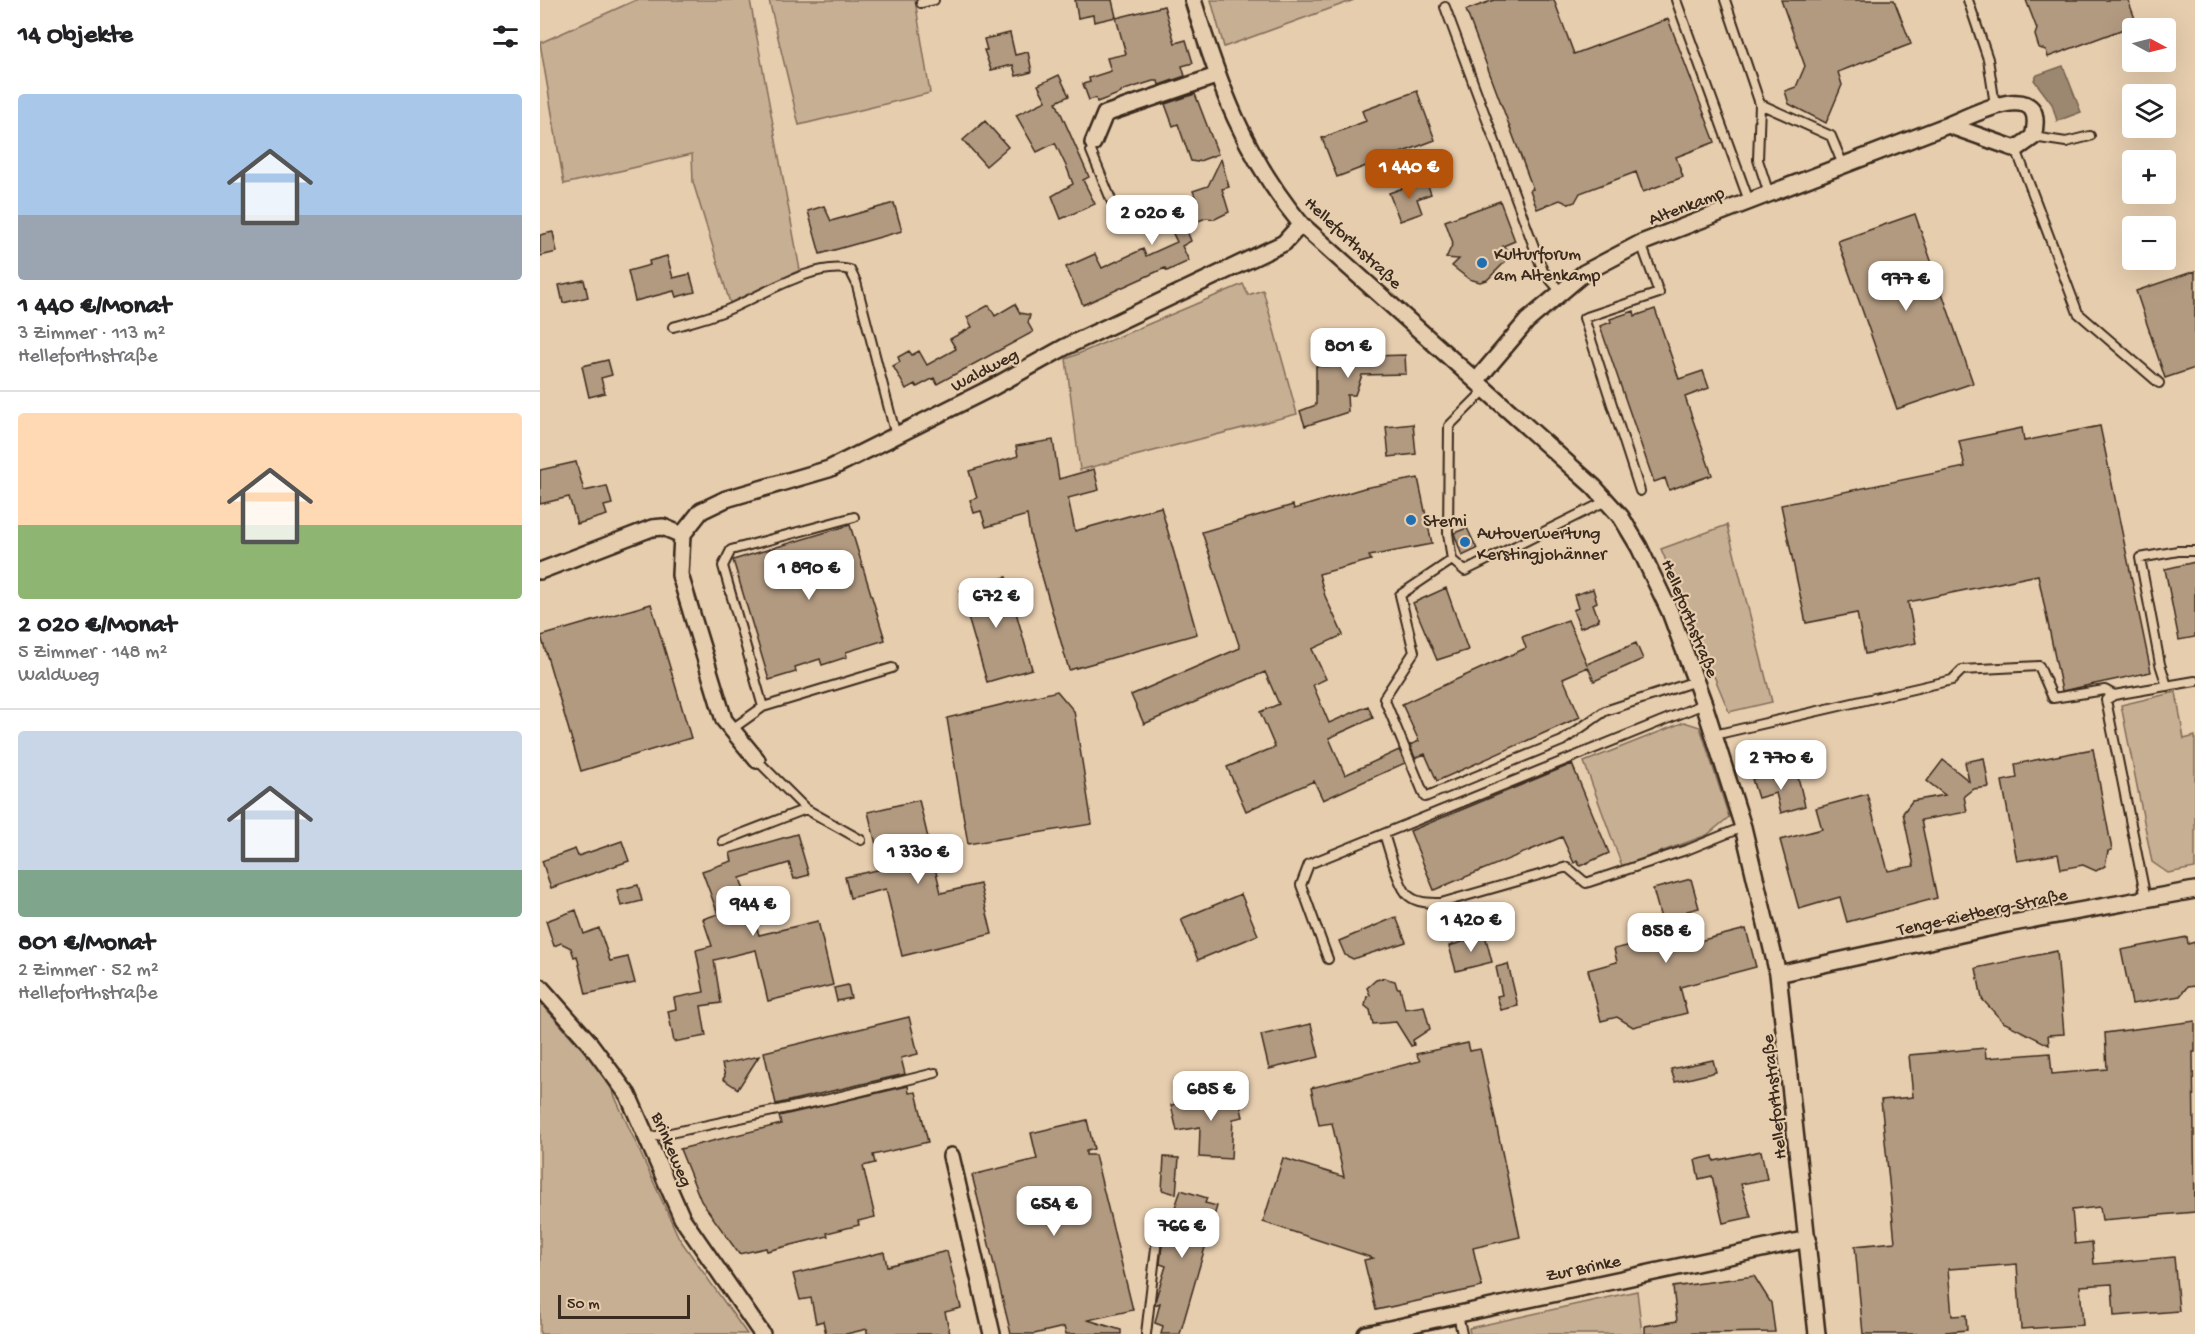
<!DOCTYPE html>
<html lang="de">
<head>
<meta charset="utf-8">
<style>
  :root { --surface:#fff; --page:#f2f2f2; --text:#202124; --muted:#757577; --line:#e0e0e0; --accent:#b45309 }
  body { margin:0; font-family:"Gochi Hand",sans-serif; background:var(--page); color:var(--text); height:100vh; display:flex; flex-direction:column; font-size:22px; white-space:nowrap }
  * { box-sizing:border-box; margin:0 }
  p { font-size:20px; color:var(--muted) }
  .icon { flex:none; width:33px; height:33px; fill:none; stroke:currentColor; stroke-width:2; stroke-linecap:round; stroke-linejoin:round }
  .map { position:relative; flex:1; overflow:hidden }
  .side { display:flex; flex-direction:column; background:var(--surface); width:540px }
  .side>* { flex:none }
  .needle { width:39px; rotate:97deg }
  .controls { position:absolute; left:1582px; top:18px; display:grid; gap:12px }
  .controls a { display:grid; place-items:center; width:54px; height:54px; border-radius:6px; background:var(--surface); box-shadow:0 6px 24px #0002; font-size:30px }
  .scale { position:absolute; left:18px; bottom:15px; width:132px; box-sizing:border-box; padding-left:6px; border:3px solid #3b2a1e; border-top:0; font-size:16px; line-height:21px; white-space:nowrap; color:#3b2a1e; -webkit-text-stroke:4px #e6cdae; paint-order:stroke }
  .price { position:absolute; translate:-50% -51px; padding:0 14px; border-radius:12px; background:#fff; color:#222; font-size:20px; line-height:39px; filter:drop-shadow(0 2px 3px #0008) }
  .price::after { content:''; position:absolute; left:50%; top:36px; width:18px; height:14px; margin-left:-9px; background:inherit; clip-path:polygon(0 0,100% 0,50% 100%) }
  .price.current { background:var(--accent); color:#fff }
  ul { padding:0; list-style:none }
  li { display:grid; align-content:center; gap:12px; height:318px; padding:0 18px }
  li+li { border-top:2px solid var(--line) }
  li span { display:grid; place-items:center; height:186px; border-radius:6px; color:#555 }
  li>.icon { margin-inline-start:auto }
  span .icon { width:108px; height:108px; fill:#fffc; stroke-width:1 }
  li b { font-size:26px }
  h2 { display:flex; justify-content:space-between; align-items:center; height:72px; padding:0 18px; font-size:26px }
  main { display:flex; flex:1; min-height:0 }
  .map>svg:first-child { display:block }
  .green { fill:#c7af94; stroke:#816c59; stroke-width:1.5 }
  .water { fill:#9c8770; stroke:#75624f; stroke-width:1.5 }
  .building { fill:#b29a81; stroke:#3b2a1e; stroke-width:1.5 }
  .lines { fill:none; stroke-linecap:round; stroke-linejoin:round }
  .service-casing { stroke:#3b2a1e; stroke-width:12 }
  .minor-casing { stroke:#3b2a1e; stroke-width:20 }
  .service { stroke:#e6cdae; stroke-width:8 }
  .minor { stroke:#e6cdae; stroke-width:15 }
  .poi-dot { fill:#1f6fb2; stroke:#e6cdae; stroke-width:2 }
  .labels { text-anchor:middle; stroke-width:4.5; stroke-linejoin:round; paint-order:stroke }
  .street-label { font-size:18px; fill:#3b2a1e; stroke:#e6cdae }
  .poi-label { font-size:18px; fill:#3b2a1e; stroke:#e6cdae; text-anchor:start }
</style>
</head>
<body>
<main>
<section class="side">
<h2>14 Objekte<svg class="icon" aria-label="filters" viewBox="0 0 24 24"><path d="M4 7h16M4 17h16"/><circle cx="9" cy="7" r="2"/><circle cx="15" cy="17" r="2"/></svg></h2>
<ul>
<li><span style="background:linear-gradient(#a9c7e8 65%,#9aa5b1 0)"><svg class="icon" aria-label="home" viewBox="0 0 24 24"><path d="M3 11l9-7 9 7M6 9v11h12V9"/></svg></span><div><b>1 440 €/Monat</b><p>3 Zimmer · 113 m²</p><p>Helleforthstraße</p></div></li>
<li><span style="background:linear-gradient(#ffd9b3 60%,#8fb573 0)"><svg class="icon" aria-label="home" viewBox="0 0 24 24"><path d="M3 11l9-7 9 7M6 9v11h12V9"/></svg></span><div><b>2 020 €/Monat</b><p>5 Zimmer · 148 m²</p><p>Waldweg</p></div></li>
<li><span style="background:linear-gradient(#c9d6e8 75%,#7fa58c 0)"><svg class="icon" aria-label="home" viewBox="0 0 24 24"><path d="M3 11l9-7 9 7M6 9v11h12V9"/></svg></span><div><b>801 €/Monat</b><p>2 Zimmer · 52 m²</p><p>Helleforthstraße</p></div></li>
</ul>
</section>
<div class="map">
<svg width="1655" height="1334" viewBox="0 0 1655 1334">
  <rect width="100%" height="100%" fill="#e6cdae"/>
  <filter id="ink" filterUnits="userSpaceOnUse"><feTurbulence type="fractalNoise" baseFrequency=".0167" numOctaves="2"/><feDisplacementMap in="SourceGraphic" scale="12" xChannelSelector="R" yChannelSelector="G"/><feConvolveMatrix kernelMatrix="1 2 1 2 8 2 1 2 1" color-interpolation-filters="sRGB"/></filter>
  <g filter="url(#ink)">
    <path class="green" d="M 96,0 L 210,0 L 260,270 L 190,303 L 153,182 L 152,154 L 24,184 L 0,43 Z
      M 229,0 L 375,0 L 390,93 L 259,125 Z
      M 671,0 L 814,0 L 684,47 Z
      M 703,284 L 708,295 L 723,290 L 757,414 L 540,470 L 526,359 Z
      M 1187,525 L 1232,702 L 1189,712 L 1121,549 Z
      M 1636,692 L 1644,739 L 1655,736 L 1655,868 L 1628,873 L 1612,862 L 1581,705 Z
      M 1144,722 L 1160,727 L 1189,817 L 1167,835 L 1082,866 L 1044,762 Z
      M 0,1002 L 65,1075 L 139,1238 L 207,1334 L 0,1334 Z
      M 1097,1291 L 1102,1334 L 930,1334 L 929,1328 Z"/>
    <path class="water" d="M 1523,66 L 1541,112 L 1517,121 L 1512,104 L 1494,80 L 1497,75 Z"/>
    <path class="building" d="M 535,0 L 572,0 L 576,17 L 554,22 L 553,15 L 538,18 Z
      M 954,0 L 1014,0 L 1034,54 L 1128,19 L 1175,142 L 1136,157 L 1143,177 L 1103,192 L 1096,172 L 1040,193 L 1035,202 L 1029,204 L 1020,200 L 997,209 L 990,190 L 993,189 L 926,10 Z
      M 1241,0 L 1354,0 L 1371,44 L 1298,72 L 1302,85 L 1286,123 L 1249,104 L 1245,91 L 1256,87 L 1265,66 Z
      M 1486,0 L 1588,0 L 1597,24 L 1508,57 L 1506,50 L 1499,48 L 1495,35 L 1497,29 Z
      M 624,6 L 635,43 L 646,40 L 653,63 L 642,66 L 645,76 L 619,85 L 618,81 L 613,81 L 581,91 L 581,93 L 557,102 L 556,98 L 549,100 L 543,84 L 550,82 L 549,78 L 571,71 L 567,58 L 586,54 L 576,18 Z
      M 470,33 L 475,55 L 488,52 L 492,72 L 476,76 L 473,65 L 451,70 L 444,50 L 447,50 L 444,39 Z
      M 519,75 L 529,96 L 516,102 L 549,177 L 543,180 L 555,204 L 521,219 L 512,196 L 533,184 L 527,168 L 515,143 L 497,152 L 476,115 L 506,101 L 498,85 Z
      M 877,91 L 895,140 L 797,177 L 782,138 L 826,121 L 822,111 Z
      M 655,94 L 678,154 L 657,162 L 651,161 L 638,124 L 633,126 L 625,104 Z
      M 445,121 L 468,147 L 446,166 L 423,140 Z
      M 681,159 L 689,187 L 682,189 L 689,212 L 675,219 L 666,218 L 645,226 L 651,241 L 642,246 L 649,261 L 627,271 L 625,268 L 543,305 L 526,267 L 555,254 L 562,268 L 603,249 L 606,256 L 637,242 L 624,215 L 656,199 L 653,191 L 668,186 Z
      M 886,180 L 891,194 L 877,199 L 882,213 L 860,221 L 849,193 Z
      M 960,201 L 975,241 L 963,246 L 972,254 L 964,263 L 947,280 L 940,282 L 929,279 L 912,266 L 919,259 L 906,258 L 913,243 L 905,221 Z
      M 354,203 L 362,231 L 280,254 L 268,211 L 284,206 L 291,221 Z
      M 1375,214 L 1433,383 L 1357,409 L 1298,241 Z
      M 13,232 L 17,252 L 0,256 L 0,235 Z
      M 127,256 L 133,278 L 150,274 L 155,292 L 136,297 L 134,291 L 95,301 L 88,271 L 110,265 L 109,261 Z
      M 1655,271 L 1655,368 L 1625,378 L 1596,291 Z
      M 44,280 L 48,297 L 23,303 L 19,285 Z
      M 475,304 L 480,313 L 490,315 L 488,323 L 493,332 L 397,384 L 394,378 L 377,387 L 375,384 L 366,389 L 353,366 L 360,362 L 358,357 L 369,351 L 372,355 L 379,351 L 387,365 L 416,349 L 410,339 L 432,327 L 427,317 L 449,305 L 455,316 Z
      M 1115,309 L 1139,379 L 1163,371 L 1169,388 L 1145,397 L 1172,475 L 1129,490 L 1125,478 L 1114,482 L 1060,326 L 1071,322 L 1070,319 L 1094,311 L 1095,316 Z
      M 802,341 L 832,341 L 832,356 L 865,355 L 866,374 L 822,375 L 815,395 L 807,395 L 808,412 L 765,426 L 760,411 L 776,405 L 776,366 L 789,366 L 797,361 L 802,351 Z
      M 68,360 L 72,375 L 61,378 L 65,393 L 49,397 L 42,366 Z
      M 873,424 L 876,454 L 849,457 L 846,427 Z
      M 1560,426 L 1611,672 L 1522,691 L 1498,575 L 1368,602 L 1376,643 L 1325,654 L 1317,613 L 1266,623 L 1241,505 L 1425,467 L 1419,441 L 1482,428 L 1484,441 Z
      M 513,440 L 519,479 L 554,469 L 559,490 L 528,498 L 535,531 L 621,507 L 657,634 L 529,670 L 490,534 L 487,515 L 446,527 L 441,511 L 434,513 L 430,500 L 437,498 L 429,471 L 478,456 L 476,446 Z
      M 36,462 L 44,491 L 67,486 L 72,504 L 64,506 L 67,515 L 37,524 L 29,497 L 0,504 L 0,470 Z
      M 878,478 L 892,544 L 829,556 L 831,560 L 779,574 L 785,596 L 803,635 L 772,649 L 786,679 L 773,685 L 789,723 L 828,706 L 833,718 L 789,738 L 805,775 L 859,750 L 865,763 L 783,800 L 774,781 L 706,811 L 687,767 L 735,747 L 720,712 L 739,704 L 725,672 L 604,724 L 591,695 L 700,648 L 662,532 L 753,505 L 754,509 L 824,488 Z
      M 310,525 L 345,640 L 306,652 L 307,657 L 282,665 L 280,659 L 255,667 L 256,672 L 229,680 L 193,560 Z
      M 927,528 L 937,549 L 922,556 L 914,533 Z
      M 1655,562 L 1655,637 L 1639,640 L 1625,569 Z
      M 466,577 L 492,669 L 447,682 L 420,590 Z
      M 906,588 L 928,650 L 897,660 L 873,603 Z
      M 1053,589 L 1057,602 L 1053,604 L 1059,620 L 1040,628 L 1033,610 L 1038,608 L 1034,595 Z
      M 111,604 L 151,738 L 41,771 L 1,636 Z
      M 1028,620 L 1047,664 L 1096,643 L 1103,659 L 1054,681 L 1048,667 L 1023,678 L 1040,717 L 897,781 L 885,754 L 875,758 L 870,745 L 879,741 L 862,704 L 986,648 L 982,637 Z
      M 517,691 L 534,711 L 552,824 L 428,844 L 407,718 Z
      M 1553,749 L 1572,850 L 1568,851 L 1565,866 L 1556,871 L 1543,865 L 1521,869 L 1518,854 L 1477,861 L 1462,781 L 1477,778 L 1475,764 Z
      M 1444,758 L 1449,787 L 1433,789 L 1424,796 L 1427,812 L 1381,820 L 1397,898 L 1307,922 L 1300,897 L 1259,909 L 1240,840 L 1282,829 L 1276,808 L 1327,794 L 1348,871 L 1374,866 L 1363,813 L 1372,801 L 1405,795 L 1387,781 L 1403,760 L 1429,781 L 1425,762 Z
      M 1032,764 L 1069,853 L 1040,866 L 1037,861 L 1034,863 L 1022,837 L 894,890 L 870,831 Z
      M 1232,774 L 1233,780 L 1251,774 L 1258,777 L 1265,806 L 1241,813 L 1236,793 L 1218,798 L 1212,779 Z
      M 379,800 L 401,893 L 440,884 L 452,934 L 362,956 L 346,889 L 310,898 L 305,877 L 342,869 L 328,812 Z
      M 257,834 L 269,875 L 254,879 L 249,863 L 200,878 L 219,935 L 278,921 L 293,985 L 228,1001 L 216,950 L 174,960 L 181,1003 L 161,1006 L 166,1036 L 134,1042 L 128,1011 L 136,1009 L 134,998 L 164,992 L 156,950 L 172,946 L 163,919 L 178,914 L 162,871 L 192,861 L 190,853 Z
      M 82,841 L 89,861 L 11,888 L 2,861 L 35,849 L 38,856 Z
      M 1151,879 L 1159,908 L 1147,911 L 1155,942 L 1206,929 L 1216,967 L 1140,987 L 1147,1013 L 1093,1027 L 1077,1017 L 1061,1021 L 1048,970 L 1077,962 L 1074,949 L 1126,937 L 1113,889 Z
      M 98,885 L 102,901 L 81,906 L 77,890 Z
      M 701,894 L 718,935 L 658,960 L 641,919 Z
      M 36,910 L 44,934 L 59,928 L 70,961 L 88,957 L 95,983 L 46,994 L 37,956 L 34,957 L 31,948 L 21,943 L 14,946 L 6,921 Z
      M 856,917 L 866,942 L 813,959 L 805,955 L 799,941 Z
      M 945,935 L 952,962 L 916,971 L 909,946 Z
      M 1647,937 L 1648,944 L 1655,942 L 1655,986 L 1647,987 L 1640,996 L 1592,1004 L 1581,950 Z
      M 1517,951 L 1524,1034 L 1508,1035 L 1509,1045 L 1463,1022 L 1442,999 L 1436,968 Z
      M 968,964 L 978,1006 L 961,1010 L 957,996 L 962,995 L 956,967 Z
      M 844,978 L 855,981 L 857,988 L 860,988 L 865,1009 L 884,1006 L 890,1029 L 873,1040 L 874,1045 L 871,1046 L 856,1022 L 833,1024 L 830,1010 L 825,1006 L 827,996 L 830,995 L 827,988 L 836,980 Z
      M 308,985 L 311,998 L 297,1001 L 294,988 Z
      M 369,1017 L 378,1054 L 361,1058 L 365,1074 L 236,1104 L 224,1052 Z
      M 1655,1021 L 1655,1052 L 1653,1052 L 1655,1212 L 1562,1220 L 1560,1207 L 1532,1210 L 1535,1244 L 1552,1242 L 1554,1264 L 1634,1257 L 1639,1311 L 1574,1316 L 1572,1284 L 1540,1286 L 1543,1325 L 1481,1329 L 1477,1264 L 1440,1267 L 1408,1269 L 1412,1316 L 1426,1315 L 1427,1330 L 1406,1332 L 1406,1334 L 1323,1334 L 1315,1246 L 1355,1242 L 1341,1100 L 1373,1097 L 1369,1055 L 1445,1048 L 1446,1058 L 1510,1053 L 1512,1074 L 1567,1069 L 1565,1033 Z
      M 771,1024 L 779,1057 L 729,1069 L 721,1035 Z
      M 928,1043 L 930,1051 L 940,1049 L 941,1052 L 980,1237 L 933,1248 L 942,1287 L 836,1310 L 824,1260 L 833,1258 L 723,1222 L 743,1158 L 804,1177 L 792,1123 L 779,1125 L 771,1088 L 880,1061 L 876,1054 Z
      M 219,1056 L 198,1089 L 183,1079 L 185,1076 L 182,1064 Z
      M 1173,1060 L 1176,1072 L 1135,1082 L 1131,1069 Z
      M 368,1086 L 369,1093 L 376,1092 L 388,1142 L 333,1155 L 335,1163 L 323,1166 L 335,1217 L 318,1221 L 319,1225 L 287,1233 L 288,1236 L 227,1251 L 226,1248 L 199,1254 L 161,1201 L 140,1149 L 241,1124 L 239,1116 Z
      M 697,1091 L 703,1117 L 693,1119 L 691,1159 L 659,1157 L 660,1127 L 637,1131 L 631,1105 Z
      M 547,1120 L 554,1149 L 546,1151 L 546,1155 L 555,1155 L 593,1310 L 548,1320 L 581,1330 L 581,1334 L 526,1334 L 524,1327 L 494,1334 L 471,1334 L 432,1175 L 497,1159 L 491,1133 Z
      M 1221,1151 L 1227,1179 L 1201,1184 L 1211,1217 L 1183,1223 L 1172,1176 L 1159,1179 L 1155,1160 L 1173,1156 L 1174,1161 Z
      M 624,1157 L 639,1158 L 636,1194 L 622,1190 Z
      M 641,1190 L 667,1198 L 665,1203 L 677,1206 L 640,1334 L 621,1334 L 623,1326 L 615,1323 L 620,1303 L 615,1305 L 616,1298 L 626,1266 L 620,1264 L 622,1245 Z
      M 407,1251 L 421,1308 L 405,1312 L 410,1334 L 327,1334 L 327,1329 L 306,1334 L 286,1334 L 283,1321 L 276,1323 L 271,1298 L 260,1300 L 253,1274 L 344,1252 L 347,1266 Z
      M 1214,1276 L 1231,1303 L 1235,1332 L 1105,1334 L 1105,1326 L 1137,1321 L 1133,1287 Z"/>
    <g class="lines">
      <g class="service-casing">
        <path id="service" d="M 1136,0 L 1209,201
          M 1185,0 L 1220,104 L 1218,160 L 1229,194
          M 1428,0 L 1448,59 L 1455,105
          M 381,3 L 394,0
          M 905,7 L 1003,271 L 1021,292
          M 1220,104 L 1291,136 L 1303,165
          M 1493,137 L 1526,142 L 1550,136
          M 553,143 L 551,151 L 579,219
          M 1476,149 L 1538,313 L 1619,383
          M 133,327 C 151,322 170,317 187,310 C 221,296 274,261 310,270 L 316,282 L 356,436
          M 946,389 L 909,426 L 908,533 L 912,560 L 925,571 L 1066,501
          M 1100,491 L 1044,318 L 1119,293 L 1101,243
          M 912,560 L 860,595 L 874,652 L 844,698 L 885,797 L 1022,741 L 1065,711 L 1156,681
          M 1627,686 L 1620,664 L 1600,558 L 1638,551 L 1655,551
          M 223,707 L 183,566 L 191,550 L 314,517
          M 192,729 L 223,707 L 352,668
          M 1174,735 L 1412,680 L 1422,670 L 1499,666 L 1513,698 L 1565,690 L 1574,695
          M 217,760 L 266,809 L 321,840
          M 844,834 C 849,848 858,887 869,896 C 877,903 890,903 901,903 L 1027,867 L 1046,883 L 1149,849 L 1203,827
          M 183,841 L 266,809
          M 1606,899 L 1566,700 L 1574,695 L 1655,681
          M 788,959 L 761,885 L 769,864 L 1164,704
          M 107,1138 L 289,1099 L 395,1073
          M 918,1314 L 922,1334
          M 606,1334 L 620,1213"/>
      </g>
      <g class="minor-casing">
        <path id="minor" d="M 653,0 C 679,85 704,155 761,224 L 1054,487 L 1081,517 L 1099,547 L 1130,612 L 1164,704 L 1203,827 L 1238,974 L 1277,1334
          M 553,143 L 565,114 L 676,76
          M 936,381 L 987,321 L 1044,273 L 1101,243 L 1408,125 C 1433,115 1509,74 1493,137 L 1476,149 L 1408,125
          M 0,571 L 112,528 L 123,527 L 142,535
          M 217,760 L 184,720 L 140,575 L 142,535 L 161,511 L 186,499 L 289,469 L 455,386 L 525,347 L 744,243 L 761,224
          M 1238,974 L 1467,924 L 1655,890
          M 0,987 L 48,1041 L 88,1095 L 142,1218 L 222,1334
          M 411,1156 L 452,1334
          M 826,1334 L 1268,1239"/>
      </g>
      <use href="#service" class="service"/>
      <use href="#minor" class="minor"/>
    </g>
  </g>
  <g class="poi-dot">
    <circle cx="942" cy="263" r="6"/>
    <circle cx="871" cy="520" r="6"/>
    <circle cx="925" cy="542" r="6"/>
  </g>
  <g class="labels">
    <g class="street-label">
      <text transform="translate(1146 205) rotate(-21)" y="6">Altenkamp</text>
      <text transform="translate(814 242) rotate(43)" y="6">Helleforthstraße</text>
      <text transform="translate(444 369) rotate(-28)" y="6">Waldweg</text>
      <text transform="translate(1151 618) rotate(68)" y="6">Helleforthstraße</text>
      <text transform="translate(1442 911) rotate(-12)" y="6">Tenge-Rietberg-Straße</text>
      <text transform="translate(1233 1097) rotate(-96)" y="6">Helleforthstraße</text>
      <text transform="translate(133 1149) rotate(67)" y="6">Brinkeweg</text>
      <text transform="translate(1043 1267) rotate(-12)" y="6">Zur Brinke</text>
    </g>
    <g class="poi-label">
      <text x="954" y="259">Kulturforum<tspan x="954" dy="21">am Altenkamp</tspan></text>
      <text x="883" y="526">Sterni</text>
      <text x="937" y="538">Autoverwertung<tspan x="937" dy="21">Kerstingjohänner</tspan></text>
    </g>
  </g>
</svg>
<div class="controls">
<a><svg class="needle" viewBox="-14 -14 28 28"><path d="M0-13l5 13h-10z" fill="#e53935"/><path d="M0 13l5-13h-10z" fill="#757577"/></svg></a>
<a><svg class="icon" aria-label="layers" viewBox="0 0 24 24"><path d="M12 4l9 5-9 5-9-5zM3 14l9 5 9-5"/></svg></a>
<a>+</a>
<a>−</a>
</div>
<div class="scale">50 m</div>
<b class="price current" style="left:869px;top:200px">1 440 €</b>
<b class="price" style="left:612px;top:246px">2 020 €</b>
<b class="price" style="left:1366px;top:312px">977 €</b>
<b class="price" style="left:808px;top:379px">801 €</b>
<b class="price" style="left:269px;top:601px">1 890 €</b>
<b class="price" style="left:456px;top:629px">672 €</b>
<b class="price" style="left:1241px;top:791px">2 770 €</b>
<b class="price" style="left:378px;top:885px">1 330 €</b>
<b class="price" style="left:213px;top:937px">944 €</b>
<b class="price" style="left:931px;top:953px">1 420 €</b>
<b class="price" style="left:1126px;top:964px">858 €</b>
<b class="price" style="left:671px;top:1122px">685 €</b>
<b class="price" style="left:514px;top:1237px">654 €</b>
<b class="price" style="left:642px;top:1259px">766 €</b>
</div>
</main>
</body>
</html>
